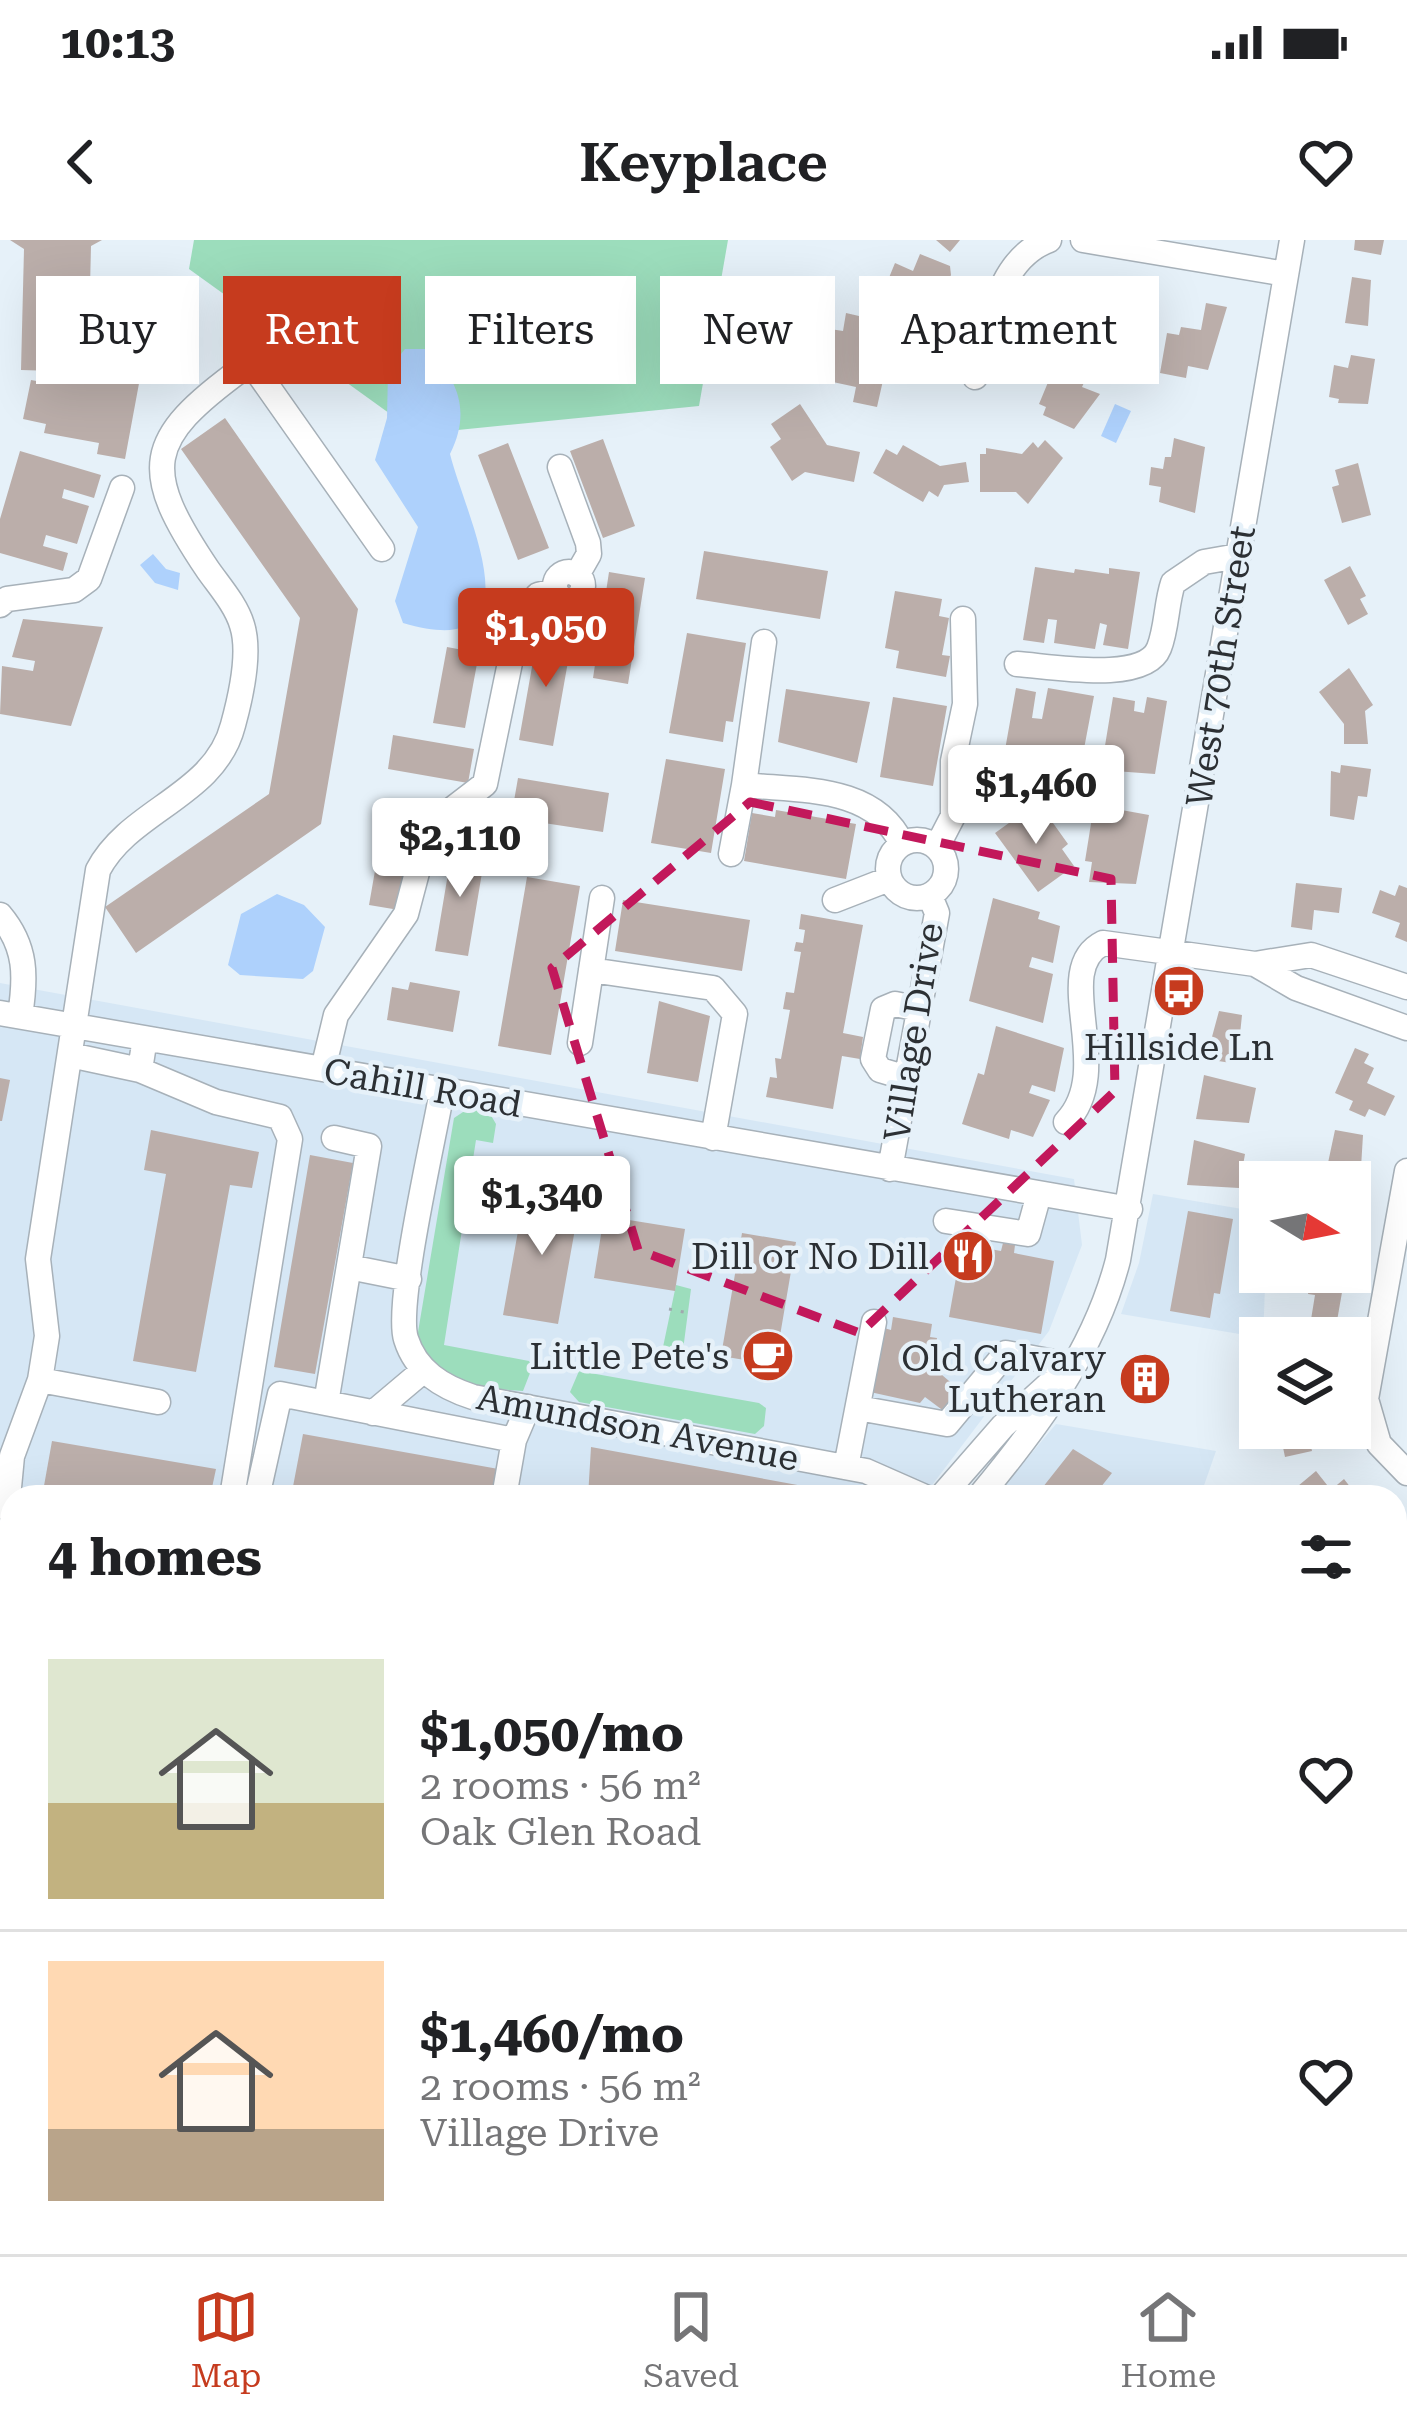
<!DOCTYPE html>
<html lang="en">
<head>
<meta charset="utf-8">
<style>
  :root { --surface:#fff; --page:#f6f6f6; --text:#202124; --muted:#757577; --line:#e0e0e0; --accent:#c63b1e }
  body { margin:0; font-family:"Roboto Serif",serif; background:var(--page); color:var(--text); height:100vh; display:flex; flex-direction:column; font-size:45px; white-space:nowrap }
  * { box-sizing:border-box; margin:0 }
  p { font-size:39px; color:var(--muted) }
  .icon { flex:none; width:66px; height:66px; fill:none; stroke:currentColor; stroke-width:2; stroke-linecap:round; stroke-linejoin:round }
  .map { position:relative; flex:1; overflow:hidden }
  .details { position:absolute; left:0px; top:1245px; width:1407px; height:771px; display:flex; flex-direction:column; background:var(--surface); border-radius:36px 36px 0 0; box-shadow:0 12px 48px #0002 }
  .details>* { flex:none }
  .banner { position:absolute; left:36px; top:36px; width:1335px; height:108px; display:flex; gap:24px }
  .needle { width:78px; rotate:100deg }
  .controls { position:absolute; left:1239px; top:921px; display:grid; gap:24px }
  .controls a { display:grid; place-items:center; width:132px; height:132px; border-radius:0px; background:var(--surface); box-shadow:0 12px 48px #0002; font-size:60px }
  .price { position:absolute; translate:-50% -102px; padding:0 27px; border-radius:12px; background:#fff; color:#222; font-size:39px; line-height:78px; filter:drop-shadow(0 3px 6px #0008) }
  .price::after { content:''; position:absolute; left:50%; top:72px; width:36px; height:27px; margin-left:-18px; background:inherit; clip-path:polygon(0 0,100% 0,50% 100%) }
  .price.on { background:var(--accent); color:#fff }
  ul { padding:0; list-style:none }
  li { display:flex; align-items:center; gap:36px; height:300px; padding:0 48px }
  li+li { border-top:3px solid var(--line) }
  li span { display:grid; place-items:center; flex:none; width:336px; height:240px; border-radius:0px; color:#555 }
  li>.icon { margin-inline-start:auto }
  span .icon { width:144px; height:144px; fill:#fffc; stroke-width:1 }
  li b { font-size:51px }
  h2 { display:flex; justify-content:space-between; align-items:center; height:144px; padding:0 48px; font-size:51px }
  .tag { padding:0 42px; border-radius:0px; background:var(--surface); box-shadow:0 12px 48px #0002; font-size:42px; line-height:108px }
  .tag.on { background:var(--accent); color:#fff }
  .status { display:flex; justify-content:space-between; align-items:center; height:84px; padding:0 60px; background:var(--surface); direction:ltr }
  .status svg { height:33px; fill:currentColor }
  header { display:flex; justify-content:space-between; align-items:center; height:156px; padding:0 48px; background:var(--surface); font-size:54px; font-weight:600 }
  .tabs { display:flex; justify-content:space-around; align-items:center; height:168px; border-top:3px solid var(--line); background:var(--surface); font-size:33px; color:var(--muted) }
  .tabs a { display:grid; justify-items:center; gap:6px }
  .tabs .on { color:var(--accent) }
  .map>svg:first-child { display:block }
  .built { fill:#d6e7f5 }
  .green { fill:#9cddbc }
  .water { fill:#aed1fc }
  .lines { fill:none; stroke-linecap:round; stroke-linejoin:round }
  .stream { stroke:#aed1fc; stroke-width:6 }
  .building { fill:#bbaeaa }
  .minor-casing { stroke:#a7b1b9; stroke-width:27 }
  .path { stroke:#a0a8ae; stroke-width:3; stroke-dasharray:3 9; stroke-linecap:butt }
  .minor { stroke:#fff; stroke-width:24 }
  .rail-casing { stroke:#91989e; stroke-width:10 }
  .rail { stroke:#e6f1f9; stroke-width:6; stroke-dasharray:18; stroke-linecap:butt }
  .marked { fill:none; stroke:#c2185b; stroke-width:9; stroke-dasharray:24 15; stroke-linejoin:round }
  .labels { text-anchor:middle; stroke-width:9; stroke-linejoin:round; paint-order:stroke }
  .street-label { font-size:36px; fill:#2c3034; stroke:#e6f1f9 }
  .poi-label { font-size:36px; fill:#2c3034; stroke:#e6f1f9; text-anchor:end }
</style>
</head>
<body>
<div class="status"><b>10:13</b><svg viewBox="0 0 49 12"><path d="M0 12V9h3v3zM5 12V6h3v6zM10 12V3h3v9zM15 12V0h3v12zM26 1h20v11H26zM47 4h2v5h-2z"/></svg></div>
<header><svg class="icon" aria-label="back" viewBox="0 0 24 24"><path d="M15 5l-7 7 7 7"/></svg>Keyplace<svg class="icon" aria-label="heart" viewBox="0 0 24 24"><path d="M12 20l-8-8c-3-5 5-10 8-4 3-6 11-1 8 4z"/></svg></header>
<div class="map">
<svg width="1407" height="2014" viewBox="0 0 1407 2014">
  <rect width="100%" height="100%" fill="#e6f1f9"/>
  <path class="built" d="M 0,743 L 1074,939 L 1082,1005 L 1049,1091 L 923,1257 L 12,1257 L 12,2004 L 595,2004 L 592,2014 L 0,2014 Z
    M 1153,954 L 1260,972 L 1260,1032 L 1272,1032 L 1265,1048 L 1263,1098 L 1121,1074 L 1139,1023 Z
    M 1056,1184 L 1216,1211 L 1200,1257 L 995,1257 Z"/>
  <path class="green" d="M 194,0 L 728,0 L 699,166 L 418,194 L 189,29 Z
    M 469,868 L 489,872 L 496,884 L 493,903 L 476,900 L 444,1105 L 529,1121 L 532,1128 L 523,1151 C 475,1148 439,1143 417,1098 L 454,878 Z
    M 676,1045 L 691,1049 L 683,1110 L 663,1107 Z
    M 579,1131 L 759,1163 L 766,1168 L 764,1186 L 755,1194 L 579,1162 L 570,1152 Z"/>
  <path class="water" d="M 405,109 L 427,109 C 459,140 471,172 450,214 C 466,278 543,424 403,383 L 395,361 L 418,287 L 375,220 L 387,178 L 388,130 Z
    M 1115,164 L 1131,171 L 1116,203 L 1101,196 Z
    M 153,314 L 166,329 L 180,333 L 178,350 L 155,343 L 140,325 Z
    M 277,654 L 304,665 L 325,687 L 313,731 L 303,739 L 240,735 L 228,725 L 241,674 Z"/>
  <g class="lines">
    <path class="stream" d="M 1395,1493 L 1407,1495
      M 774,2004 L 778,2014"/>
  </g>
  <path class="building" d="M 10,0 L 102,0 L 91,6 L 88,132 L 21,130 L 24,9 Z
    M 936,0 L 960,0 L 950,12 Z
    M 1355,0 L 1384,0 L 1381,15 L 1354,10 Z
    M 920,14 L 950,26 L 951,35 L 943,53 L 929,47 L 918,85 L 885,71 L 887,66 L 879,62 L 895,23 L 913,31 Z
    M 1352,37 L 1371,40 L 1368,86 L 1345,83 Z
    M 1099,43 L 1135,55 L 1131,78 L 1112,74 L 1108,78 L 1115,88 L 1102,97 L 1095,87 L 1086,94 L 1081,86 L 1059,100 L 1041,72 L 1075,49 L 1079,56 Z
    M 1206,63 L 1227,67 L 1208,130 L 1188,126 L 1186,138 L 1160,133 L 1167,93 L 1179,95 L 1181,87 L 1201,90 Z
    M 846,73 L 872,79 L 867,99 L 876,101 L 873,111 L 880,113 L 869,133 L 884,136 L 877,167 L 853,162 L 856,147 L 819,139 L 830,89 L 843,91 Z
    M 1061,111 L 1083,120 L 1079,130 L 1088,134 L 1082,147 L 1100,154 L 1074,189 L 1043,175 L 1046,167 L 1039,164 Z
    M 1351,115 L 1375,119 L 1368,164 L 1338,163 L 1339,159 L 1329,157 L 1334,125 L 1348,128 Z
    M 113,133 L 140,138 L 125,219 L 97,214 L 99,203 L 44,193 L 46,184 L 23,179 L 31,140 L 53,144 L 54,138 L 76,142 L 77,137 L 110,143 Z
    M 800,164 L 827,205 L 860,212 L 854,242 L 805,232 L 792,241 L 770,207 L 781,199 L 771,184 Z
    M 225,178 L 358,369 L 321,584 L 136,713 L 105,667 L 269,554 L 300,378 L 181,209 Z
    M 1174,198 L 1205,207 L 1195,273 L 1159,262 L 1161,247 L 1149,245 L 1151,227 L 1163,229 L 1165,217 L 1171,217 Z
    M 603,199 L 635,286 L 603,298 L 570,211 Z
    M 1045,200 L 1063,218 L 1028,264 L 1016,252 L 980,252 L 980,214 L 986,214 L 986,208 L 1022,214 L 1033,202 L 1038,208 Z
    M 508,203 L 549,308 L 518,320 L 478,215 Z
    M 903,205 L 940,226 L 966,222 L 969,242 L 944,245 L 938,257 L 929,251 L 923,262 L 873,233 L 886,209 L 897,215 Z
    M 20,211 L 101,235 L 94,258 L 64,249 L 62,258 L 89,266 L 77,304 L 46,295 L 43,306 L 68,313 L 63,331 L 0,313 L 0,279 Z
    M 1358,223 L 1371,275 L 1342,283 L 1332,247 L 1339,245 L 1335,230 Z
    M 704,311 L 828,331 L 820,379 L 696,359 Z
    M 1350,326 L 1366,356 L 1360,359 L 1368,374 L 1348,385 L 1324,340 Z
    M 1035,327 L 1074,333 L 1075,329 L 1109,334 L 1109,328 L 1140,332 L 1128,409 L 1103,405 L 1107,385 L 1100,383 L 1095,409 L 1054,403 L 1057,380 L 1048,379 L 1044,403 L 1023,400 Z
    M 609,332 L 645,338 L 628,444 L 593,438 Z
    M 895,351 L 942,359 L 939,376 L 949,378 L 942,415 L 950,416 L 946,437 L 896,428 L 899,411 L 885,408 Z
    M 23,379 L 103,387 L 71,486 L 0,474 L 2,426 L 33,431 L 35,421 L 12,417 Z
    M 538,393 L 572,399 L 553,506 L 519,500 Z
    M 687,393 L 746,403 L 733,482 L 726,481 L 723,502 L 669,493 Z
    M 447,407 L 479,413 L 465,488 L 433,483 Z
    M 1349,428 L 1373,465 L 1365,471 L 1368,504 L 1344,504 L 1344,484 L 1319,452 Z
    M 1016,448 L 1036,452 L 1032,478 L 1042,479 L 1048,448 L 1094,456 L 1080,530 L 1003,521 Z
    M 786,449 L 870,462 L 857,523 L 778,502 Z
    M 893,457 L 947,466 L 933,546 L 880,537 Z
    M 1113,457 L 1135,461 L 1134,471 L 1144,473 L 1147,457 L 1167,461 L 1155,534 L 1101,530 Z
    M 393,495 L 474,509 L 468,543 L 388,529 Z
    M 666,519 L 725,529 L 711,613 L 651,603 Z
    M 1341,525 L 1371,529 L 1367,557 L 1358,556 L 1354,580 L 1330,576 L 1331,531 L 1340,533 Z
    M 518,538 L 609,553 L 603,592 L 511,578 Z
    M 1038,562 L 1068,604 L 1062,609 L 1074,626 L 1038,652 L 995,593 Z
    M 1094,565 L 1149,575 L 1136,644 L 1089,642 L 1092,622 L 1085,621 Z
    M 776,570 L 856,584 L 846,639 L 744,621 L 752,573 L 775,577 Z
    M 383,585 L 413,591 L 399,670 L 369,665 Z
    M 453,604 L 486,609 L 468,716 L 435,711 Z
    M 527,637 L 580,646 L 551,815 L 498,806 Z
    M 1296,643 L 1342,648 L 1339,673 L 1314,670 L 1312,690 L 1291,687 Z
    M 1399,645 L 1407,648 L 1407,702 L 1395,697 L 1400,683 L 1372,673 L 1380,650 L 1395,656 Z
    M 993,658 L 1040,672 L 1038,679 L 1060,686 L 1053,723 L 1032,717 L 1029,727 L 1053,734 L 1043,783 L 969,761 Z
    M 623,660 L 750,680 L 742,731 L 615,711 Z
    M 801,674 L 863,685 L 843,793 L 863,797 L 860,819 L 842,816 L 833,869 L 766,857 L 770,837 L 777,838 L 775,818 L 781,819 L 790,770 L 783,769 L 786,752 L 794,753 L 801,712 L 794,711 L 796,702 L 803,703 L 805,690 L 799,689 Z
    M 410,742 L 460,751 L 453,792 L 387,780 L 392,747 L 408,750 Z
    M 659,761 L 710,776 L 698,842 L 647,833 Z
    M 1219,771 L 1242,775 L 1237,824 L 1206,819 Z
    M 996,786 L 1064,808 L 1055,852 L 1032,845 L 1029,853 L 1050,860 L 1033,897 L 1011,890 L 1009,899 L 962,884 L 978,833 L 984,835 Z
    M 1355,808 L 1369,814 L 1364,823 L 1374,828 L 1367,843 L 1395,856 L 1385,876 L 1369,869 L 1365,877 L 1349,870 L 1353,861 L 1335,853 Z
    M 1204,835 L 1256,848 L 1249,883 L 1196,879 Z
    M 0,838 L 10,840 L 2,881 L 0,881 Z
    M 151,890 L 259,912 L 252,948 L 230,945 L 196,1132 L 133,1121 L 166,934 L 144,930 Z
    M 1335,890 L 1363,895 L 1360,944 L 1325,937 Z
    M 1194,900 L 1245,914 L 1239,948 L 1187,945 Z
    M 310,915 L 353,923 L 315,1134 L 274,1127 Z
    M 525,952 L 580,961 L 558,1084 L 503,1075 Z
    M 1188,971 L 1233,979 L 1220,1054 L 1214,1053 L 1210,1078 L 1170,1071 Z
    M 604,976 L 685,989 L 675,1051 L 594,1038 Z
    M 742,993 L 796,1002 L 775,1125 L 721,1116 Z
    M 1003,1003 L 1015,1005 L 1014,1013 L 1054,1021 L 1041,1094 L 949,1077 L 962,1004 L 1001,1011 Z
    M 1312,1032 L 1340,1032 L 1338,1040 L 1344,1041 L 1334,1098 L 1308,1098 L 1315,1055 L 1308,1054 Z
    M 893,1077 L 932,1084 L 930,1097 L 937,1098 L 933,1126 L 943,1127 L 942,1135 L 962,1152 L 945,1172 L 925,1157 L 920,1163 L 870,1152 L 884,1088 L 891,1090 Z
    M 1147,1117 L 1156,1119 L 1150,1156 L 1135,1154 L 1140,1124 L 1145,1125 Z
    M 1279,1188 L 1307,1188 L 1312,1211 L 1285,1217 Z
    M 303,1194 L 504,1230 L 499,1257 L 291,1257 Z
    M 52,1201 L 216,1229 L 210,1257 L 42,1257 Z
    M 591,1207 L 852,1255 L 852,1257 L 588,1257 Z
    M 1073,1209 L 1112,1233 L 1093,1257 L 1035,1257 Z
    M 1316,1231 L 1331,1250 L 1344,1239 L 1358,1257 L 1307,1257 L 1298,1246 Z
    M 1395,1300 L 1407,1305 L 1407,1333 L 1395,1328 Z
    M 244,2004 L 283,2012 L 283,2014 L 242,2014 Z"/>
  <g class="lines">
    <g class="minor-casing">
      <path id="minor" d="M 1083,0 L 1286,34
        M 975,137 C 990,88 996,20 1049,0
        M 560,227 L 588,303 L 589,314 L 577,335
        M555 346a14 14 0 1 1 28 0a14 14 0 1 1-28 0Z
        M 0,365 L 7,359 L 74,350 L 89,339 L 122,248
        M 764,402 L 744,545 C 801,551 874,545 902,604
        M 1017,424 C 1050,426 1145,444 1159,408 C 1167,388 1166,364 1173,343 L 1204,322 L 1238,316
        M888 629a29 29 0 1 1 58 0a29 29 0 1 1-58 0Z
        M 938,605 L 953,576 L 953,521 L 965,464 L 963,379
        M 731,614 L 744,545
        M 835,660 L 889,639
        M 0,675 C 27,707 26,737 20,776
        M 1255,724 L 1296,748 L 1407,788
        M 591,730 L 713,748 L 735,774 L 713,898
        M 0,773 L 1130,969
        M 145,798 L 140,830 L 216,862 L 280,877 L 290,899 L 232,1257
        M 580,803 L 602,658
        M 70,815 L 140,830
        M 323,829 L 336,775 L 406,674 L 429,587 L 485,544 L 519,379 L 538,355 L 555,351
        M 907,838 L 880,830 L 873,819 L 883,769 L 895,764 L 919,769
        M 442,851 C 434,897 395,1065 406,1099 C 416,1131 442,1147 473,1157 L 866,1231 L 925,1257
        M 1066,882 C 1117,829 1049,730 1103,703 L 1255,724 L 1311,715 L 1407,747
        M 890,929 L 937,673 L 930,656
        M 1407,931 L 1366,1159 L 1379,1204 L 1407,1233
        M 946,981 L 1028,994 L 1039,954
        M 349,1027 L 409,1039
        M 158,1162 L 40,1140 L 47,1096 L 38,1019 L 98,630 C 130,569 215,556 233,485 C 241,456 251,413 242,385 C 236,365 220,347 208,330 C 140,229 144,200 243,128 L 256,130 L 382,309
        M 326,1163 L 369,906 L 334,898
        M 858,1168 L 947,1184 L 1006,1113 L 1070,1125
        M 373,1173 L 424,1130
        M 846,1227 L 874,1082
        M 257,1257 L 280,1154 L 514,1200 L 528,1167
        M 504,1257 L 514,1200
        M 941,1257 L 1003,1186 L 1068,1127
        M 979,1257 C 1038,1186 1095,1110 1118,1020 L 1292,0
        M 12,1268 L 7,1268 L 12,1216 L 40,1140
        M 0,1515 L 12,1471
        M 0,1804 L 12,1806
        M 1395,1939 L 1407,1927
        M 461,2004 L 511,2014
        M 220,2014 L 225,2004
        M 626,2014 L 629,2004
        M 1340,2014 L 1347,2004"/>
    </g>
    <path class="path" d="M 669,1069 L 688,1073
      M 1395,1640 L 1407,1644"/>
    <use href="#minor" class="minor"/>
    <g class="rail-casing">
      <path id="rail" d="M 0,1329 L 12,1332
        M 1395,1722 L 1407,1726"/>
    </g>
    <use href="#rail" class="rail"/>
  </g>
  <path class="marked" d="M 750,562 L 1111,639 L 1115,851 L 860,1093 L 638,1010 L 552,728 Z"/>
  <defs>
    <g id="bus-disc" transform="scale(2.7)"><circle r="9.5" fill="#c63b1e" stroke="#e6f1f9"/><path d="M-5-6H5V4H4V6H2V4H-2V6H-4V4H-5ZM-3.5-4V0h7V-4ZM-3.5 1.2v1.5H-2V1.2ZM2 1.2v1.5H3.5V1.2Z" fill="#fff"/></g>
    <g id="restaurant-disc" transform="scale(2.7)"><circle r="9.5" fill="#c63b1e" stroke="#e6f1f9"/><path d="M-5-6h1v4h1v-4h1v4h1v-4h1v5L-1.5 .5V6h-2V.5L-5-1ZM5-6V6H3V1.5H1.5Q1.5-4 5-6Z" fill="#fff"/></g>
    <g id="cafe-disc" transform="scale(2.7)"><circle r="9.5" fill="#c63b1e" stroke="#e6f1f9"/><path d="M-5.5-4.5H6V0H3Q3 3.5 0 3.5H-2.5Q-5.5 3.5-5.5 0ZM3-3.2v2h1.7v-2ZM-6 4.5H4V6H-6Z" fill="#fff"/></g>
    <g id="building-disc" transform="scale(2.7)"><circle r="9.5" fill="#c63b1e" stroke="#e6f1f9"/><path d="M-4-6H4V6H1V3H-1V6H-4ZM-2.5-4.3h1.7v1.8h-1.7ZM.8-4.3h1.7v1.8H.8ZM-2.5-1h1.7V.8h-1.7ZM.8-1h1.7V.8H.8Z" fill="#fff"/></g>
  </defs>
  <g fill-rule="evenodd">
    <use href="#bus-disc" x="1179" y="751"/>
    <use href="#restaurant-disc" x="968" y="1016"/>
    <use href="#cafe-disc" x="768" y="1116"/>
    <use href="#building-disc" x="1145" y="1139"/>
  </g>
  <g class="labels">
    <g class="street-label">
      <text transform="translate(1220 426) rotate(-81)" y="13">West 70th Street</text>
      <text transform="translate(913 792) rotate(-81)" y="13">Village Drive</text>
      <text transform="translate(423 847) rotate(10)" y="13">Cahill Road</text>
      <text transform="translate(638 1187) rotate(11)" y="13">Amundson Avenue</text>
    </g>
    <g class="poi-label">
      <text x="1179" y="820" text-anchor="middle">Hillside Ln</text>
      <text x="929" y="1029">Dill or No Dill</text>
      <text x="729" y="1129">Little Pete's</text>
      <text x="1106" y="1131">Old Calvary<tspan x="1106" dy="41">Lutheran</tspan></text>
    </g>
  </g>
</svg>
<div class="controls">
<a><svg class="needle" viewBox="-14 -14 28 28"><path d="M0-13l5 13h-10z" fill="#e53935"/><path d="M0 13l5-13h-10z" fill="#757577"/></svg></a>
<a><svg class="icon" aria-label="layers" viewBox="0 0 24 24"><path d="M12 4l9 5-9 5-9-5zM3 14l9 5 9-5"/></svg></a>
</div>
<b class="price on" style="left:546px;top:450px">$1,050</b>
<b class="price" style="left:1036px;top:607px">$1,460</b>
<b class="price" style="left:460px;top:660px">$2,110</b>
<b class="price" style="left:542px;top:1018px">$1,340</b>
<div class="banner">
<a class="tag">Buy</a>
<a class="tag on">Rent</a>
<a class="tag">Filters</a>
<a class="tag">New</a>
<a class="tag">Apartment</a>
</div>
<section class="details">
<h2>4 homes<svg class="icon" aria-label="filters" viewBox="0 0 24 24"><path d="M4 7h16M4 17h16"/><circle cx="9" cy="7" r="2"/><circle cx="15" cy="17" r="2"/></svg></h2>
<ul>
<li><span style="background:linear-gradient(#dfe7d0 60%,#c2b280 0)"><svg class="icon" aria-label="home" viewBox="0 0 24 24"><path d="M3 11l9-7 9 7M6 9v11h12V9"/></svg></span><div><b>$1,050/mo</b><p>2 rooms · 56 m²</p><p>Oak Glen Road</p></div><svg class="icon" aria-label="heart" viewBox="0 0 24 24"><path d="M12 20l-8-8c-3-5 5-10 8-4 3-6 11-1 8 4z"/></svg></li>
<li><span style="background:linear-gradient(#ffd9b3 70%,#b9a48a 0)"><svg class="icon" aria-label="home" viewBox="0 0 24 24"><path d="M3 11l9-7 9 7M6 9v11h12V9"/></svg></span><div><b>$1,460/mo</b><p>2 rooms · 56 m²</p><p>Village Drive</p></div><svg class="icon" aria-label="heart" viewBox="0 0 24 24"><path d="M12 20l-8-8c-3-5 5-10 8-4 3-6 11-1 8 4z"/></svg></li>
</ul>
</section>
</div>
<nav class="tabs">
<a class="on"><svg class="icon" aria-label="map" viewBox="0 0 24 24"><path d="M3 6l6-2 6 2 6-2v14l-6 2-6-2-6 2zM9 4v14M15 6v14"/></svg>Map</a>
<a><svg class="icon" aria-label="saved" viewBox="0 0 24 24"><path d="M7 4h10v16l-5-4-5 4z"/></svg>Saved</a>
<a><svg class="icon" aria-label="home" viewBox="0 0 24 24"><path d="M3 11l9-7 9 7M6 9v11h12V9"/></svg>Home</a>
</nav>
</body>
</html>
